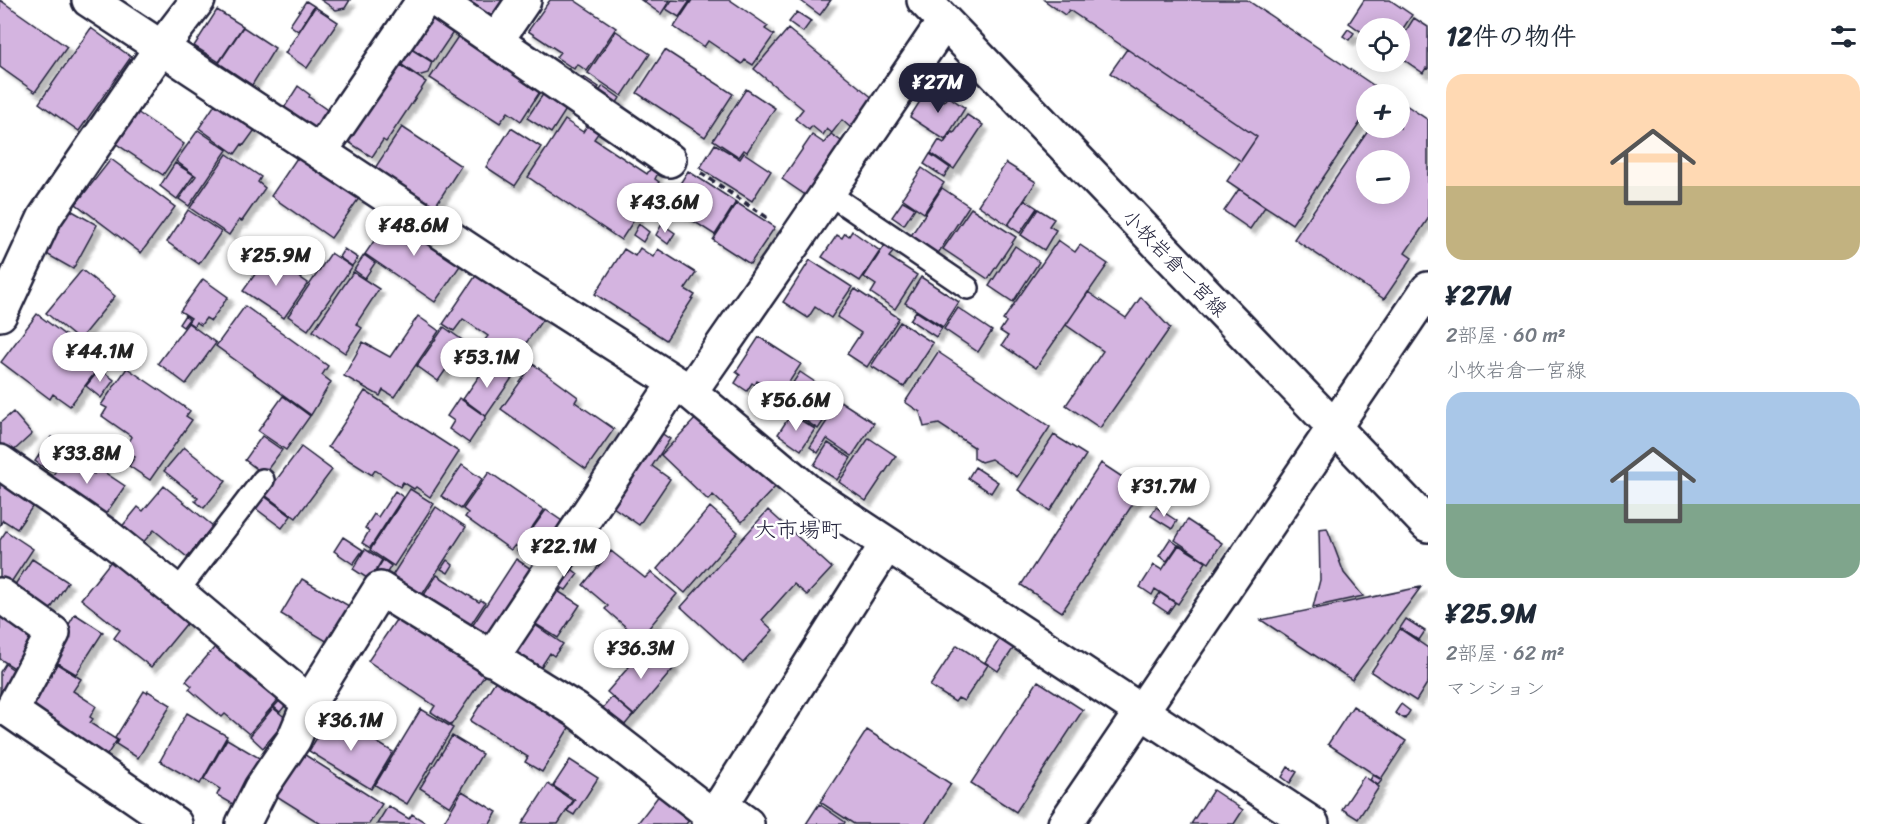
<!DOCTYPE html>
<html lang="ja">
<head>
<meta charset="utf-8">
<style>
  :root { --surface:#fff; --page:#f6f6f7; --text:#1f2937; --muted:#747a83; --accent:#22223b }
  body { margin:0; font-family:Sriracha,"Klee One",sans-serif; background:var(--page); color:var(--text); height:100vh; display:flex; flex-direction:column; font-size:22px; white-space:nowrap }
  * { box-sizing:border-box; margin:0 }
  p { font-size:20px; color:var(--muted) }
  .icon { flex:none; width:33px; height:33px; fill:none; stroke:currentColor; stroke-width:2; stroke-linecap:round; stroke-linejoin:round }
  .map { position:relative; flex:1; overflow:hidden }
  .sheet { display:flex; flex-direction:column; background:var(--surface); width:450px }
  .sheet>* { flex:none }
  .buttons { position:absolute; left:1356px; top:18px; display:grid; gap:12px }
  .buttons a { display:grid; place-items:center; width:54px; height:54px; border-radius:50%; background:var(--surface); box-shadow:0 3px 15px #0003; font-size:30px }
  .price { position:absolute; translate:-50% -51px; padding:0 14px; border-radius:21px; background:#fff; color:#222; font-size:20px; line-height:39px; filter:drop-shadow(0 2px 3px #0008) }
  .price::after { content:''; position:absolute; left:50%; top:36px; width:18px; height:14px; margin-left:-9px; background:inherit; clip-path:polygon(0 0,100% 0,50% 100%) }
  .price.on { background:var(--accent); color:#fff }
  ul { padding:0; list-style:none }
  li { display:grid; align-content:center; gap:12px; height:318px; padding:0 18px }
  li span { display:grid; place-items:center; height:186px; border-radius:18px; color:#555 }
  li>.icon { margin-inline-start:auto }
  span .icon { width:108px; height:108px; fill:#fffc; stroke-width:1 }
  li b { font-size:26px }
  h2 { display:flex; justify-content:space-between; align-items:center; height:72px; padding:0 18px; font-size:26px }
  main { display:flex; flex:1; min-height:0 }
  .map>svg:first-child { display:block }
  .building { fill:#d4b4e0; stroke:#22223b; stroke-width:1.5; fill-rule:evenodd; filter:url(#shadow) }
  .lines { fill:none; stroke-linecap:round; stroke-linejoin:round }
  .lane-casing { stroke:#22223b; stroke-width:26 }
  .street-casing { stroke:#22223b; stroke-width:38 }
  .secondary-casing { stroke:#22223b; stroke-width:38 }
  .path { stroke:#22223b; stroke-width:4; stroke-dasharray:6 4.5; stroke-linecap:butt }
  .lane { stroke:#fff; stroke-width:21 }
  .street { stroke:#fff; stroke-width:33 }
  .secondary { stroke:#fff; stroke-width:33 }
  .labels { text-anchor:middle; stroke-width:5; stroke-linejoin:round; paint-order:stroke }
  .street-label { font-size:20px; fill:#22223b; stroke:#fff }
  .quarter-label { font-size:22px; fill:#22223b; stroke:#fff }
</style>
</head>
<body>
<main>
<div class="map">
<svg width="1428" height="824" viewBox="0 0 1428 824">
  <defs>
    <filter id="shadow"><feDropShadow dx="5.5" dy="5.5" stdDeviation="1.5" flood-color="#0004"/></filter>
  </defs>
  <rect width="100%" height="100%" fill="#fff"/>
  <filter id="ink" filterUnits="userSpaceOnUse"><feTurbulence type="fractalNoise" baseFrequency=".0167" numOctaves="2"/><feDisplacementMap in="SourceGraphic" scale="12" xChannelSelector="R" yChannelSelector="G"/><feConvolveMatrix kernelMatrix="1 2 1 2 8 2 1 2 1" color-interpolation-filters="sRGB"/></filter>
  <g filter="url(#ink)">
    <path class="building" d="M 0,0 L 67,47 L 35,92 L 0,67 Z
      M 321,0 L 350,0 L 345,8 L 336,10 Z
      M 467,0 L 509,0 L 496,19 Z
      M 550,0 L 574,0 L 616,28 L 587,71 L 577,64 L 574,69 L 556,57 L 560,52 L 528,31 Z
      M 641,0 L 670,0 L 661,14 Z
      M 672,0 L 690,1 L 679,17 L 666,9 Z
      M 692,0 L 730,0 L 768,26 L 765,29 L 774,35 L 753,65 L 745,60 L 742,64 L 708,41 L 704,47 L 674,27 Z
      M 802,0 L 831,0 L 820,15 L 801,1 Z
      M 1044,0 L 1247,0 L 1382,91 L 1379,94 L 1366,94 L 1366,114 L 1292,224 L 1227,181 L 1257,137 L 1069,10 L 1065,15 Z
      M 1364,0 L 1390,0 L 1412,15 L 1400,33 L 1400,28 L 1366,28 L 1366,35 L 1349,23 Z
      M 306,1 L 314,6 L 298,31 L 290,25 Z
      M 315,7 L 338,22 L 307,68 L 285,53 Z
      M 432,8 L 458,25 L 433,62 L 407,45 Z
      M 217,10 L 243,26 L 219,62 L 194,46 Z
      M 797,12 L 811,21 L 803,32 L 789,22 Z
      M 1414,18 L 1428,27 L 1428,69 L 1426,68 L 1423,73 L 1400,57 L 1400,40 Z
      M 243,27 L 275,48 L 252,85 L 219,63 Z
      M 91,28 L 131,57 L 79,131 L 39,103 Z
      M 788,29 L 874,99 L 851,128 L 842,120 L 832,133 L 827,129 L 823,135 L 812,126 L 809,130 L 795,119 L 803,109 L 754,69 Z
      M 1348,29 L 1354,33 L 1349,40 L 1343,36 Z
      M 616,31 L 650,54 L 622,96 L 588,73 Z
      M 461,32 L 543,87 L 521,121 L 508,112 L 500,123 L 430,78 Z
      M 411,49 L 432,62 L 428,73 L 418,76 L 398,62 L 401,54 L 407,57 Z
      M 1127,49 L 1257,137 L 1241,161 L 1110,73 Z
      M 665,50 L 733,94 L 705,137 L 637,93 Z
      M 395,62 L 426,82 L 386,142 L 383,140 L 372,157 L 347,141 Z
      M 584,77 L 599,87 L 592,97 L 577,87 Z
      M 298,86 L 310,95 L 309,97 L 330,112 L 319,131 L 284,108 Z
      M 603,86 L 620,98 L 611,112 L 593,100 Z
      M 548,87 L 571,102 L 551,133 L 527,118 Z
      M 746,89 L 775,108 L 747,152 L 744,150 L 739,157 L 713,140 Z
      M 927,90 L 944,101 L 948,96 L 965,108 L 945,140 L 910,117 Z
      M 220,97 L 257,127 L 244,145 L 242,144 L 235,154 L 199,128 Z
      M 1400,101 L 1428,120 L 1428,219 L 1405,253 L 1412,258 L 1384,299 L 1294,239 L 1370,128 L 1400,128 ZM 1366,160 L 1400,160 L 1400,194 L 1366,194 Z
      M 137,112 L 184,144 L 163,175 L 115,143 Z
      M 967,115 L 983,125 L 954,169 L 931,153 L 939,140 L 944,143 L 952,132 L 954,133 Z
      M 565,120 L 583,132 L 588,124 L 599,132 L 594,139 L 647,174 L 652,166 L 659,171 L 655,179 L 659,182 L 621,240 L 528,177 Z
      M 402,127 L 461,166 L 434,208 L 375,168 Z
      M 511,128 L 541,147 L 515,186 L 486,167 Z
      M 198,130 L 227,150 L 189,206 L 179,199 L 196,176 L 176,161 Z
      M 831,134 L 844,143 L 807,196 L 782,179 L 812,135 L 824,143 Z
      M 715,144 L 740,159 L 744,153 L 771,171 L 752,201 L 700,168 Z
      M 301,152 L 362,194 L 331,238 L 271,196 Z
      M 227,154 L 261,177 L 258,182 L 265,188 L 242,221 L 239,220 L 229,235 L 190,208 Z
      M 930,154 L 950,168 L 944,177 L 924,164 Z
      M 111,159 L 175,207 L 141,253 L 76,204 Z
      M 175,163 L 194,175 L 177,199 L 160,186 Z
      M 1006,163 L 1036,182 L 1008,225 L 978,205 Z
      M 922,168 L 944,183 L 924,213 L 902,198 Z
      M 688,171 L 736,202 L 715,235 L 667,204 Z
      M 942,188 L 969,206 L 937,255 L 910,237 Z
      M 1239,189 L 1265,207 L 1250,229 L 1224,211 Z
      M 1025,200 L 1037,208 L 1020,233 L 1008,225 Z
      M 903,201 L 915,208 L 904,225 L 892,217 Z
      M 737,203 L 775,227 L 750,264 L 713,240 Z
      M 67,208 L 97,225 L 73,269 L 43,252 Z
      M 971,208 L 1016,237 L 988,279 L 943,249 Z
      M 1038,209 L 1054,219 L 1049,226 L 1056,230 L 1044,250 L 1021,235 Z
      M 188,210 L 221,232 L 199,264 L 167,242 Z
      M 394,212 L 464,260 L 435,302 L 365,254 Z
      M 639,224 L 649,232 L 643,242 L 633,235 Z
      M 662,224 L 675,233 L 668,244 L 656,235 Z
      M 852,231 L 880,251 L 860,281 L 822,257 L 837,235 L 842,238 L 845,233 L 849,236 Z
      M 1058,240 L 1075,252 L 1080,245 L 1108,264 L 1036,368 L 1002,345 L 1008,336 L 1000,331 L 1006,322 L 1003,320 Z
      M 885,245 L 894,251 L 889,257 L 917,275 L 895,309 L 871,293 L 876,285 L 864,277 Z
      M 1015,246 L 1039,262 L 1013,302 L 989,286 Z
      M 640,248 L 653,257 L 658,249 L 696,273 L 685,289 L 695,295 L 666,340 L 595,294 L 624,249 L 635,256 Z
      M 344,249 L 358,258 L 352,266 L 339,257 Z
      M 331,253 L 352,267 L 308,330 L 288,316 Z
      M 364,255 L 375,263 L 365,278 L 354,270 Z
      M 268,256 L 308,283 L 284,318 L 243,291 Z
      M 810,260 L 852,287 L 831,318 L 815,307 L 808,318 L 783,302 Z
      M 82,270 L 115,296 L 79,340 L 46,313 Z
      M 479,271 L 545,316 L 517,356 L 507,349 L 503,355 L 484,341 L 488,336 L 463,319 L 454,331 L 443,324 Z
      M 353,272 L 379,289 L 356,324 L 362,328 L 345,353 L 313,331 Z
      M 921,277 L 959,302 L 943,327 L 905,303 Z
      M 203,279 L 228,297 L 211,321 L 206,318 L 201,325 L 196,322 L 194,326 L 188,322 L 191,318 L 180,311 Z
      M 855,289 L 899,318 L 867,367 L 847,354 L 861,333 L 837,317 Z
      M 1088,292 L 1126,318 L 1141,297 L 1170,328 L 1100,428 L 1066,405 L 1103,351 L 1066,325 Z
      M 245,306 L 328,366 L 322,375 L 331,382 L 311,415 L 216,346 Z
      M 958,308 L 992,331 L 978,352 L 944,329 Z
      M 916,311 L 942,328 L 936,337 L 910,320 Z
      M 37,314 L 102,363 L 70,406 L 53,394 L 50,399 L 1,362 Z
      M 185,315 L 189,319 L 183,327 L 179,324 Z
      M 418,316 L 439,331 L 394,397 L 383,390 L 380,396 L 344,376 L 363,342 L 390,357 Z
      M 900,322 L 933,343 L 904,387 L 871,366 Z
      M 188,323 L 216,343 L 186,384 L 158,363 Z
      M 444,327 L 465,342 L 438,381 L 417,366 Z
      M 759,337 L 801,364 L 780,396 L 757,381 L 755,385 L 752,383 L 747,391 L 735,383 L 740,375 L 736,372 Z
      M 938,352 L 1050,427 L 1017,477 L 991,459 L 981,462 L 974,458 L 974,447 L 939,424 L 924,427 L 920,412 L 905,402 Z
      M 489,362 L 512,378 L 486,416 L 463,399 Z
      M 533,364 L 578,397 L 575,402 L 614,429 L 586,469 L 501,409 Z
      M 127,368 L 190,411 L 186,416 L 192,420 L 150,480 L 129,466 L 135,457 L 124,449 L 132,437 L 102,416 L 107,408 L 101,405 Z
      M 100,369 L 114,380 L 101,398 L 86,386 Z
      M 800,372 L 839,398 L 818,429 L 795,414 L 793,417 L 777,407 Z
      M 365,391 L 459,452 L 430,497 L 416,487 L 414,489 L 403,482 L 400,487 L 375,470 L 372,475 L 328,447 Z
      M 283,396 L 310,416 L 286,450 L 258,431 Z
      M 459,398 L 486,417 L 469,443 L 449,429 L 454,421 L 447,416 Z
      M 840,401 L 874,423 L 852,456 L 827,439 L 818,453 L 810,447 Z
      M 13,412 L 32,434 L 8,456 L 0,447 L 0,423 Z
      M 794,416 L 815,429 L 801,450 L 778,434 L 789,417 L 792,419 Z
      M 697,417 L 735,453 L 739,449 L 763,472 L 761,474 L 768,481 L 770,479 L 777,485 L 742,522 L 713,495 L 708,500 L 661,455 Z
      M 655,429 L 670,439 L 652,466 L 670,479 L 639,525 L 606,502 Z
      M 1054,435 L 1086,455 L 1050,511 L 1018,490 Z
      M 262,436 L 282,450 L 264,474 L 245,460 Z
      M 51,437 L 64,445 L 47,470 L 35,461 Z
      M 869,438 L 896,456 L 866,501 L 839,482 Z
      M 828,443 L 851,458 L 837,480 L 814,465 Z
      M 184,447 L 226,481 L 204,508 L 195,501 L 198,498 L 164,471 Z
      M 301,447 L 332,470 L 296,518 L 265,495 Z
      M 66,456 L 94,474 L 98,468 L 125,486 L 105,515 L 48,482 Z
      M 1101,463 L 1142,490 L 1062,612 L 1021,585 Z
      M 462,465 L 482,479 L 461,509 L 441,496 Z
      M 975,467 L 998,482 L 991,493 L 968,478 Z
      M 489,472 L 544,510 L 518,548 L 515,545 L 511,550 L 465,517 L 468,513 L 463,509 Z
      M 0,475 L 37,500 L 17,529 L 3,520 L 0,525 Z
      M 164,486 L 213,526 L 187,557 L 154,530 L 140,546 L 120,529 L 138,507 L 143,511 Z
      M 410,489 L 434,504 L 394,566 L 370,550 Z
      M 395,491 L 403,497 L 370,548 L 362,543 L 369,531 L 365,528 L 374,514 L 378,517 Z
      M 264,496 L 291,516 L 282,528 L 255,508 Z
      M 436,507 L 466,527 L 418,601 L 388,582 Z
      M 710,507 L 738,532 L 685,593 L 657,569 Z
      M 1156,507 L 1177,521 L 1172,529 L 1151,516 Z
      M 546,510 L 562,521 L 534,561 L 517,550 Z
      M 768,510 L 832,568 L 807,595 L 794,584 L 762,620 L 773,630 L 743,663 L 681,607 Z
      M 1187,520 L 1222,543 L 1209,563 L 1175,540 Z
      M 1327,528 L 1344,573 L 1363,596 L 1313,607 L 1320,580 L 1319,529 Z
      M 6,531 L 33,549 L 6,590 L 0,587 L 0,540 Z
      M 343,537 L 363,550 L 353,564 L 334,551 Z
      M 1170,539 L 1178,545 L 1167,561 L 1159,556 Z
      M 1179,545 L 1206,562 L 1178,604 L 1155,589 L 1152,595 L 1140,587 L 1154,565 L 1162,570 Z
      M 365,549 L 382,560 L 370,580 L 353,569 Z
      M 611,551 L 645,578 L 651,572 L 677,594 L 643,635 L 636,628 L 633,633 L 605,609 L 608,606 L 583,585 Z
      M 115,556 L 192,617 L 151,667 L 114,638 L 120,630 L 81,599 Z
      M 32,559 L 68,582 L 50,610 L 14,586 Z
      M 516,559 L 539,574 L 490,649 L 467,634 Z
      M 383,560 L 391,566 L 382,581 L 373,576 Z
      M 447,560 L 453,565 L 448,573 L 441,569 Z
      M 564,563 L 578,574 L 566,590 L 562,588 L 560,591 L 549,583 Z
      M 437,575 L 479,602 L 481,600 L 485,603 L 466,632 L 420,601 Z
      M 302,579 L 349,606 L 328,642 L 281,614 Z
      M 548,585 L 580,605 L 558,638 L 526,618 Z
      M 1421,587 L 1352,680 L 1261,620 Z
      M 1160,593 L 1175,603 L 1168,613 L 1153,603 Z
      M 0,600 L 41,627 L 19,671 L 0,659 Z
      M 75,614 L 103,632 L 76,674 L 49,658 Z
      M 400,614 L 487,672 L 451,725 L 431,712 L 435,706 L 368,661 Z
      M 1406,619 L 1425,631 L 1419,640 L 1400,628 Z
      M 529,621 L 563,644 L 554,656 L 550,653 L 539,670 L 509,651 Z
      M 1400,629 L 1428,648 L 1428,682 L 1416,701 L 1371,672 Z
      M 1001,637 L 1015,646 L 998,671 L 985,662 Z
      M 220,641 L 283,694 L 249,734 L 225,714 L 222,717 L 189,689 L 192,686 L 186,681 Z
      M 648,645 L 674,668 L 634,715 L 607,692 Z
      M 957,645 L 988,665 L 964,701 L 958,698 L 955,702 L 930,686 Z
      M 51,660 L 81,679 L 73,691 L 96,706 L 90,717 L 93,719 L 90,723 L 117,740 L 103,761 L 27,707 Z
      M 5,664 L 23,676 L 0,712 L 0,672 Z
      M 501,672 L 575,718 L 542,772 L 525,762 L 528,757 L 470,721 Z
      M 1038,681 L 1083,710 L 1016,812 L 971,783 Z
      M 144,691 L 147,693 L 148,691 L 171,705 L 138,758 L 116,744 L 118,740 L 115,738 Z
      M 284,696 L 289,701 L 280,712 L 274,707 Z
      M 612,697 L 633,715 L 623,727 L 602,709 Z
      M 1401,704 L 1410,711 L 1405,719 L 1395,713 Z
      M 1353,706 L 1406,741 L 1381,779 L 1328,744 Z
      M 273,708 L 287,719 L 263,748 L 250,736 Z
      M 421,709 L 453,728 L 407,804 L 375,785 Z
      M 187,713 L 227,736 L 200,784 L 160,761 Z
      M 331,714 L 393,752 L 371,789 L 309,751 Z
      M 867,730 L 951,784 L 925,824 L 854,824 L 820,802 Z
      M 452,736 L 482,754 L 450,807 L 420,788 Z
      M 227,739 L 261,759 L 238,807 L 217,795 L 220,789 L 204,779 Z
      M 302,753 L 382,804 L 369,824 L 321,824 L 275,795 Z
      M 570,760 L 598,778 L 574,815 L 567,811 L 575,800 L 553,786 Z
      M 1288,767 L 1297,772 L 1290,783 L 1282,777 Z
      M 1373,775 L 1382,780 L 1378,785 L 1370,780 Z
      M 1364,776 L 1379,787 L 1358,819 L 1342,809 Z
      M 548,784 L 573,801 L 558,824 L 522,824 Z
      M 663,790 L 694,814 L 686,824 L 637,824 Z
      M 1213,790 L 1243,810 L 1234,824 L 1191,824 Z
      M 462,791 L 497,812 L 490,824 L 443,823 Z
      M 819,804 L 845,822 L 844,824 L 806,824 Z
      M 388,806 L 409,819 L 412,814 L 428,824 L 377,824 Z"/>
    <g class="lines">
      <g class="lane-casing">
        <path id="lane" d="M 828,193 L 968,288
          M 177,592 L 263,480"/>
      </g>
      <g class="street-casing">
        <path id="street" d="M 89,0 L 511,278 L 690,392 L 810,493 L 1312,824
          M 436,0 L 496,41
          M 524,0 L 496,41 L 669,160
          M 320,152 L 424,0
          M 0,314 L 45,217 L 161,48 L 198,0
          M 690,392 L 797,238 L 944,22
          M 0,462 L 107,536 L 177,592 L 309,703
          M 0,595 L 53,633 L 11,711 L 175,824
          M 491,659 L 675,383
          M 722,806 L 747,824
          M 243,824 L 261,788 L 294,739 L 309,703 L 380,589 L 576,710 L 714,817
          M 709,824 L 887,544"/>
      </g>
      <g class="secondary-casing">
        <path id="secondary" d="M 924,0 L 1428,525
          M 1065,824 L 1428,289"/>
      </g>
      <path class="path" d="M 701,173 L 769,219"/>
      <use href="#lane" class="lane"/>
      <use href="#street" class="street"/>
      <use href="#secondary" class="secondary"/>
    </g>
  </g>
  <g class="labels">
    <g class="street-label">
      <text transform="translate(1175 263) rotate(46)" y="7">小牧岩倉一宮線</text>
    </g>
    <g class="quarter-label">
      <text x="798" y="537">大市場町</text>
    </g>
  </g>
</svg>
<div class="buttons">
<a><svg class="icon" aria-label="locate" viewBox="0 0 24 24"><circle cx="12" cy="12" r="6"/><path d="M12 2v4M12 18v4M2 12h4M18 12h4"/></svg></a>
<a>+</a>
<a>−</a>
</div>
<b class="price on" style="left:938px;top:114px">¥27M</b>
<b class="price" style="left:665px;top:234px">¥43.6M</b>
<b class="price" style="left:414px;top:257px">¥48.6M</b>
<b class="price" style="left:276px;top:287px">¥25.9M</b>
<b class="price" style="left:100px;top:383px">¥44.1M</b>
<b class="price" style="left:487px;top:389px">¥53.1M</b>
<b class="price" style="left:796px;top:432px">¥56.6M</b>
<b class="price" style="left:87px;top:485px">¥33.8M</b>
<b class="price" style="left:1164px;top:518px">¥31.7M</b>
<b class="price" style="left:564px;top:578px">¥22.1M</b>
<b class="price" style="left:641px;top:680px">¥36.3M</b>
<b class="price" style="left:351px;top:752px">¥36.1M</b>
</div>
<section class="sheet">
<h2>12件の物件<svg class="icon" aria-label="filters" viewBox="0 0 24 24"><path d="M4 7h16M4 17h16"/><circle cx="9" cy="7" r="2"/><circle cx="15" cy="17" r="2"/></svg></h2>
<ul>
<li><span style="background:linear-gradient(#ffd9b3 60%,#c2b280 0)"><svg class="icon" aria-label="home" viewBox="0 0 24 24"><path d="M3 11l9-7 9 7M6 9v11h12V9"/></svg></span><div><b>¥27M</b><p>2部屋 · 60 m²</p><p>小牧岩倉一宮線</p></div></li>
<li><span style="background:linear-gradient(#a9c7e8 60%,#7fa58c 0)"><svg class="icon" aria-label="home" viewBox="0 0 24 24"><path d="M3 11l9-7 9 7M6 9v11h12V9"/></svg></span><div><b>¥25.9M</b><p>2部屋 · 62 m²</p><p>マンション</p></div></li>
</ul>
</section>
</main>
</body>
</html>
